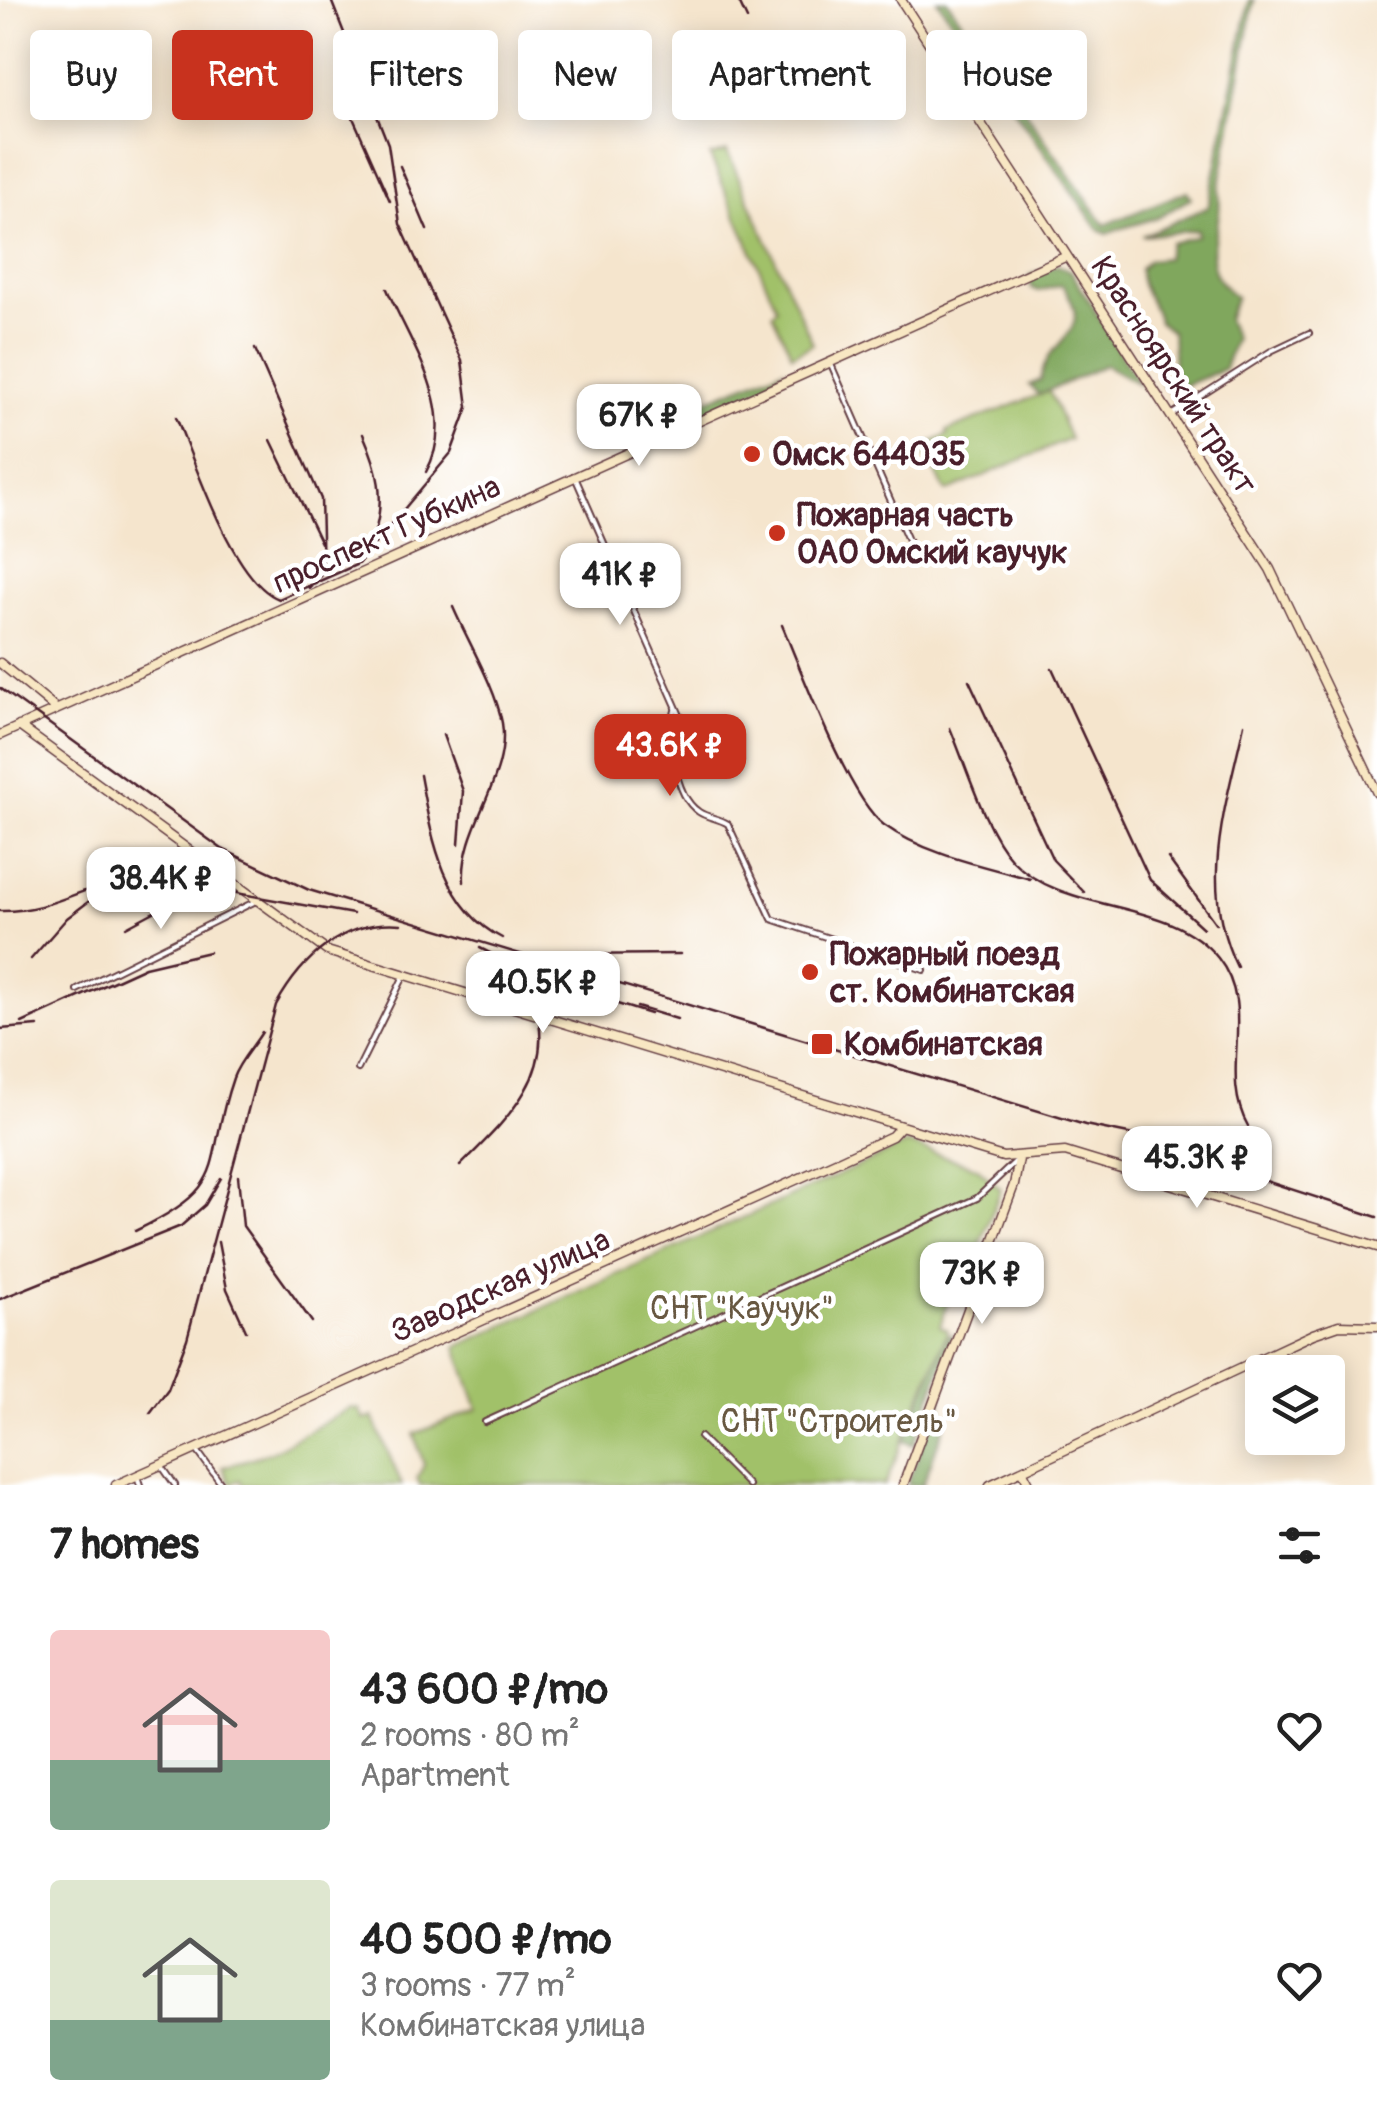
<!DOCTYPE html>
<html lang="en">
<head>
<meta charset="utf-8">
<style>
  :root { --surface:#fff; --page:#f2f2f2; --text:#222; --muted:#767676; --accent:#c8321e }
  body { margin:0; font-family:Pangolin,sans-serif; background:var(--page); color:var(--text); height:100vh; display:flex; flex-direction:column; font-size:38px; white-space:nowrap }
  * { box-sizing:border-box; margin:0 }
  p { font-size:32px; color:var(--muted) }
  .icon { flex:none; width:55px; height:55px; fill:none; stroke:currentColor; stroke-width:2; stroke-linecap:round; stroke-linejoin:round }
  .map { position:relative; height:1485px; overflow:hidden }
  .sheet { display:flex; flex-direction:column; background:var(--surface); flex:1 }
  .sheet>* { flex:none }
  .banner { position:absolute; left:30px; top:30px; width:1318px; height:90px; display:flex; gap:20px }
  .tools { position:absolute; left:1245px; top:1355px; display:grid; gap:20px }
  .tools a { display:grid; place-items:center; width:100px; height:100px; border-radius:10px; background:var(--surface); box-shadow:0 5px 25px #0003; font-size:50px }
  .price { position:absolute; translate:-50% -85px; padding:0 22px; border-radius:20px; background:#fff; color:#222; font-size:32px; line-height:65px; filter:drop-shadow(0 2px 5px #0008) }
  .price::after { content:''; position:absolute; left:50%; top:60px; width:30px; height:22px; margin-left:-15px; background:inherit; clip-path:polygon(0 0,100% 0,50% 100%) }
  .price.selected { background:var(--accent); color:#fff }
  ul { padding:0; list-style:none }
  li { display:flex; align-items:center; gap:30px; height:250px; padding:0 50px }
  li span { display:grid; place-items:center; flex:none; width:280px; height:200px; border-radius:10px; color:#555 }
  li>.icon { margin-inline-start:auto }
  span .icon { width:120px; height:120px; fill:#fffc; stroke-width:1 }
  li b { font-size:42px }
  h2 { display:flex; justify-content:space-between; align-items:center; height:120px; padding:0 50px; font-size:42px }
  .chip { padding:0 35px; border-radius:10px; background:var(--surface); box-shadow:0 5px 25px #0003; font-size:35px; line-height:90px }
  .chip.selected { background:var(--accent); color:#fff }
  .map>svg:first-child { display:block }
  .green { fill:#a1c169; stroke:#76704a; stroke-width:2.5 }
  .forest { fill:#80a75d; stroke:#656344; stroke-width:2.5 }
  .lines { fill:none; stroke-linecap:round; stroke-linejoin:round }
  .street-casing { stroke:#643d43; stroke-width:8 }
  .secondary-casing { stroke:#643d43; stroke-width:11 }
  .street { stroke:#fff; stroke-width:4 }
  .secondary { stroke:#f8e7c3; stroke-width:8 }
  .rail { stroke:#4a1f2b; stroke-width:2.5 }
  .poi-dot { fill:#c8321e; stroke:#fff; stroke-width:4 }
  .labels { text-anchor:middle; stroke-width:9; stroke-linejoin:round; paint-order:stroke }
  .street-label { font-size:32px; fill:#4a1f2b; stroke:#fff }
  .poi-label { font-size:32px; font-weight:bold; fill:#4a1f2b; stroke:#fff; text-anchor:start }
  .park-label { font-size:32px; fill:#685841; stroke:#fff }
</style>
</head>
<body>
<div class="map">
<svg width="1377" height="1485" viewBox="0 0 1377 1485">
  <rect width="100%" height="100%" fill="#fff"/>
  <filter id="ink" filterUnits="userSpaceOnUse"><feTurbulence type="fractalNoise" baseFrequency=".01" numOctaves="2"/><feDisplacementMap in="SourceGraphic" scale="20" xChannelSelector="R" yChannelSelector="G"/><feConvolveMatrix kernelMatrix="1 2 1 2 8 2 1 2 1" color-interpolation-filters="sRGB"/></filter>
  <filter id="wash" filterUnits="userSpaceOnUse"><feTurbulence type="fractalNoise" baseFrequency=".0048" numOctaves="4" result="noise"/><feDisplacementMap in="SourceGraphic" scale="40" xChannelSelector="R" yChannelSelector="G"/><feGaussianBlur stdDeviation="2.25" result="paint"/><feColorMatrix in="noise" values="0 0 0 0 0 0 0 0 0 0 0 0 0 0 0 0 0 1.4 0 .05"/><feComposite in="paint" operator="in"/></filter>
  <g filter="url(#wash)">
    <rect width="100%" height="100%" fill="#f5e5cd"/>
    <path class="green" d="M 727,151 L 813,344 L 792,355 L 772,313 L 777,308 L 710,156 Z
      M 1049,391 L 1070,439 L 946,492 L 922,447 L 948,435 L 947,431 Z
      M 907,1144 L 977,1167 L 1001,1189 L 963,1290 L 948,1301 L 940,1326 L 948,1330 L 885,1485 L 420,1485 L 417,1478 L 424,1465 L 414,1434 L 478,1409 L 456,1347 Z
      M 350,1408 L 359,1409 L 364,1420 L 373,1417 L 402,1485 L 243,1485 L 240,1480 L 230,1484 L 223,1467 L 271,1452 Z"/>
    <path class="forest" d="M 937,0 L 947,0 L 1105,225 L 1187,191 L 1191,198 L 1159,217 L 1107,233 L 1098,229 Z
      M 1249,0 L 1254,0 L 1219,190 C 1225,238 1191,262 1236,297 L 1227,319 L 1235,338 L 1224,369 L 1171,391 L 1162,384 L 1174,374 L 1172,332 L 1158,321 C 1154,300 1138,289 1140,269 L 1149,260 L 1166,258 L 1170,243 L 1197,236 L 1197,230 L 1142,236 L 1208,207 Z
      M 1057,265 L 1071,271 L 1139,384 L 1105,365 L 1039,395 L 1029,385 L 1041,380 C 1045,336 1099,336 1062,285 L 1038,291 L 1031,288 L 1029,276 Z
      M 783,369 L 779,378 L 768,385 L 678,425 L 666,423 L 674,413 Z
      M 953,1334 L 914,1445 L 904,1441 L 947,1335 Z
      M 940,1396 L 945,1424 L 923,1485 L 907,1485 Z"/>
  </g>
  <g filter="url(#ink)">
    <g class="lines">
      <g class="street-casing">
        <path id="street" d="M 830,362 L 911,547
          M 1171,415 L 1271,351 L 1309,333
          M 575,477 L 701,763
          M 676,707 C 667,734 673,795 699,812 C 708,818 719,818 728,824 L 772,919 L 924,970
          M 77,990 L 258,900
          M 358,1069 L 405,974
          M 485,1422 L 977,1198 L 1015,1162
          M 700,1437 L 748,1485
          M 196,1449 L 222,1485
          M 161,1465 L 175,1485
          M 137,1476 L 140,1485"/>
      </g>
      <g class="secondary-casing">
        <path id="secondary" d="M 901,0 L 1270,569 L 1377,793
          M 0,663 L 56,709
          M 19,726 L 327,951 L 1003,1157 L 1065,1152 L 1377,1247
          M 0,735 L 1067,256
          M 1022,1470 L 1030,1485
          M 116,1485 L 838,1161 L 892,1136 L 901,1126
          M 903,1485 L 1014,1185 L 1019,1159
          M 990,1485 L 1313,1334 L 1339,1325 L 1377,1326"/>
      </g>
      <use href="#street" class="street"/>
      <use href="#secondary" class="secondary"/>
      <path class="rail" d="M 738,0 L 747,19
        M 342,93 L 390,201
        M 400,166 L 427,230
        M 387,289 C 411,346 460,411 426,472
        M 255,349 L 321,499 L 323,573 L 309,588
        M 176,417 C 195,462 233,582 279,599 L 358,564 L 451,453 L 468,407 L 462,360 L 400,224 L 388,144 L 331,0
        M 363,434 C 378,468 386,498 374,535
        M 271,440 L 321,543
        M 453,607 C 467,640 496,688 502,723 C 511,778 460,827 464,882
        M 782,625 C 801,670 849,799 884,825 C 924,854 983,866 1030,879
        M 1052,668 L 1150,880 L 1203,928
        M 969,680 L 1053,860 L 1084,892
        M 0,688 L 222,849 L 309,890 L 1085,1125 L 1177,1144 L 1229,1169 L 1377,1217
        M 950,728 C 966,765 985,831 1012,860 C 1065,917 1168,895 1218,958 C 1259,1010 1217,1071 1248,1126
        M 443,735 L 463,791 L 459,844
        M 420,775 C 431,834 442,908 502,938
        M 1168,858 L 1216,924
        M 123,864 L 203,887 L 353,914
        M 115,902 L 168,886
        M 0,911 C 59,912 94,877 149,876
        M 126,927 L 169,904 L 214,892
        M 559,955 L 680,954
        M 31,959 L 67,918 L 92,899
        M 515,962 L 555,985 L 650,1014
        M 1237,967 C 1197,886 1226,807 1244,724
        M 637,1007 L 677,1019
        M 22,1023 L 145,967 L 209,952
        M 0,1029 L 38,1026
        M 460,1166 C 504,1122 556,1076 536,1008 C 528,980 506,960 480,948
        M 238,1176 L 243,1226 L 312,1322
        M 135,1231 C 234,1184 202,1167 233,1078 C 239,1061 253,1047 262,1032
        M 218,1242 L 227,1289 L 246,1331
        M 0,1299 L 181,1226 L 205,1205 L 221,1178
        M 150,1413 L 168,1389 L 187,1339 L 276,1005 C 302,958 344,919 401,924"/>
    </g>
  </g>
  <g class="poi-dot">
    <circle cx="752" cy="454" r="10"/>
    <circle cx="777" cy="533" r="10"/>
    <circle cx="810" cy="972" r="10"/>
    <rect x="810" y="1032" width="24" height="24" rx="5"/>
  </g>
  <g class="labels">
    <g class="street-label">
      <text transform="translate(1174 375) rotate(57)" y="11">Красноярский тракт</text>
      <text transform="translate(386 534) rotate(-24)" y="11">проспект Губкина</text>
      <text transform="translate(500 1285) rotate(-24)" y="11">Заводская улица</text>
    </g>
    <g class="poi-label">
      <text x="772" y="465">Омск 644035</text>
      <text x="797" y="526">Пожарная часть<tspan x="797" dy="37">ОАО Омский каучук</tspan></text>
      <text x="830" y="965">Пожарный поезд<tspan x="830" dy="37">ст. Комбинатская</tspan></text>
      <text x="844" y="1055">Комбинатская</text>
    </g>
    <g class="park-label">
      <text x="742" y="1319">СНТ "Каучук"</text>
      <text x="839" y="1432">СНТ "Строитель"</text>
    </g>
  </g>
</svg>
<div class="tools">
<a><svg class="icon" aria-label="layers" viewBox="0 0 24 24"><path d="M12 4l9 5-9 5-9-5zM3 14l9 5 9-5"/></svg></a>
</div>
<b class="price" style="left:639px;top:469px">67K ₽</b>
<b class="price" style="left:620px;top:628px">41K ₽</b>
<b class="price selected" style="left:670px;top:799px">43.6K ₽</b>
<b class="price" style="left:161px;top:932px">38.4K ₽</b>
<b class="price" style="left:543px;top:1036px">40.5K ₽</b>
<b class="price" style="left:1197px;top:1211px">45.3K ₽</b>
<b class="price" style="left:982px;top:1327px">73K ₽</b>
<div class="banner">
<a class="chip">Buy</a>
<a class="chip selected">Rent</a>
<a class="chip">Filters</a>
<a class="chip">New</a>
<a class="chip">Apartment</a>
<a class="chip">House</a>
</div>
</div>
<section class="sheet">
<h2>7 homes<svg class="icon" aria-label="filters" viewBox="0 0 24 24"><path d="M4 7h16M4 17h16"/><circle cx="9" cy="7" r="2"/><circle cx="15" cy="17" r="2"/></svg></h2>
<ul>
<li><span style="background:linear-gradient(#f6c9c9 65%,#7fa58c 0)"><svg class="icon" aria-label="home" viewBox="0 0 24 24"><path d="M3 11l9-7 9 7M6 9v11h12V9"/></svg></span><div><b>43 600 ₽/mo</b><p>2 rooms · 80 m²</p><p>Apartment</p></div><svg class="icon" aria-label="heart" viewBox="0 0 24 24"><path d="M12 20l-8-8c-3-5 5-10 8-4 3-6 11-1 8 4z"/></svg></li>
<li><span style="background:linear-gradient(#dfe7d0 70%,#7fa58c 0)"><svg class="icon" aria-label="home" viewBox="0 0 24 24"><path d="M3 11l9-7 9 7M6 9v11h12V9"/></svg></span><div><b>40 500 ₽/mo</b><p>3 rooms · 77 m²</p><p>Комбинатская улица</p></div><svg class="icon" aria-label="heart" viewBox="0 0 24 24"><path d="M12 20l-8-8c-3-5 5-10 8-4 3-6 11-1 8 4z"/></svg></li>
</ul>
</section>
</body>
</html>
